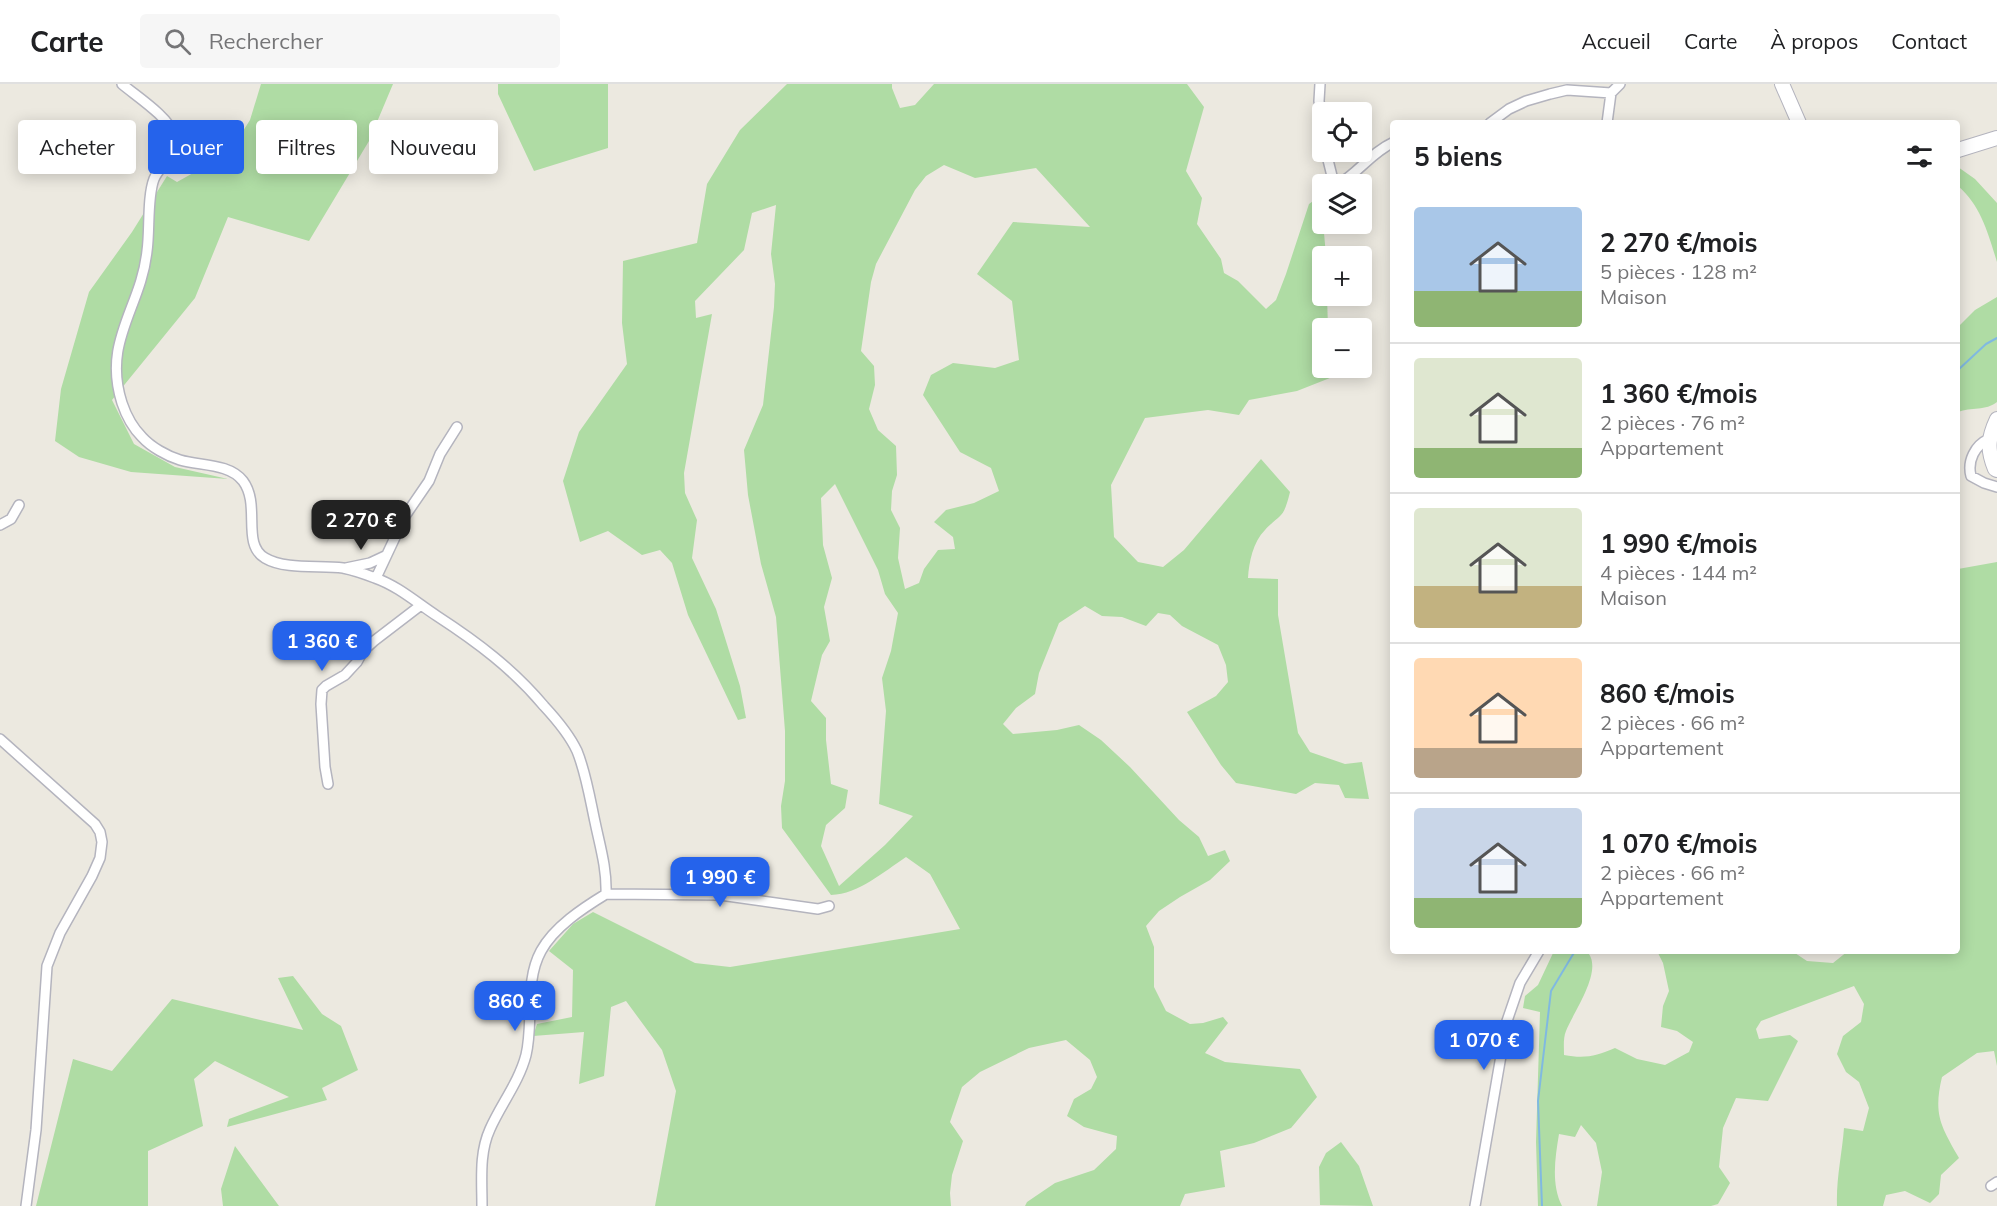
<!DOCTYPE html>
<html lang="fr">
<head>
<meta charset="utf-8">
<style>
  :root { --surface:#fff; --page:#f6f6f6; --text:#202124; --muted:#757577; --line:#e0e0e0; --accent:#2563eb }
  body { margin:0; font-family:Mulish,sans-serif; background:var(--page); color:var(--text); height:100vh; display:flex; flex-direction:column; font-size:22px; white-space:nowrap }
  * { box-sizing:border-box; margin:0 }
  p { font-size:20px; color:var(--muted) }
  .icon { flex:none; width:33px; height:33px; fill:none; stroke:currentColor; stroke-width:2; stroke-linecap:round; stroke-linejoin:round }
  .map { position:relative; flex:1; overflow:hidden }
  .details { position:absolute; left:1390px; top:36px; width:570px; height:834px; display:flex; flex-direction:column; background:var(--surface); border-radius:6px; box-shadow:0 3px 15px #0003 }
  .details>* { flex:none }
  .banner { position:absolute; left:18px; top:36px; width:570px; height:54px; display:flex; gap:12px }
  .buttons { position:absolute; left:1312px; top:18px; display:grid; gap:12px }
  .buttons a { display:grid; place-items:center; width:60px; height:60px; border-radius:6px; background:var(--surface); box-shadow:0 3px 15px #0003; font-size:30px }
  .price { position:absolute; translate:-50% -51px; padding:0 14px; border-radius:12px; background:var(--accent); color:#fff; font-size:20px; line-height:39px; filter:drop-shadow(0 2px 3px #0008) }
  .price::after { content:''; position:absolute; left:50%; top:36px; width:18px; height:14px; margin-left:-9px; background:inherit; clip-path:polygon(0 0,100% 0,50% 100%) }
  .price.current { background:#222; color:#fff }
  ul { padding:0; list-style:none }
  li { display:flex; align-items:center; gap:18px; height:150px; padding:0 24px }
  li+li { border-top:2px solid var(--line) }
  li span { display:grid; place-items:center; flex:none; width:168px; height:120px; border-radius:6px; color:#555 }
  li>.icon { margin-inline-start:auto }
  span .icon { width:72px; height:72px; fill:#fffc; stroke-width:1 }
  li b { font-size:26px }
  h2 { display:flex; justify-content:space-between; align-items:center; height:72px; padding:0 24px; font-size:26px }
  .tag { padding:0 21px; border-radius:6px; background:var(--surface); box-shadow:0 3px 15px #0003; font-size:21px; line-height:54px }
  .tag.current { background:var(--accent); color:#fff }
  header { display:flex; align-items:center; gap:36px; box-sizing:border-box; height:84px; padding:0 30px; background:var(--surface); border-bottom:2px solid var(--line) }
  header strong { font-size:28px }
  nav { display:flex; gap:33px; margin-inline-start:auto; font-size:21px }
  .search { width:420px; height:54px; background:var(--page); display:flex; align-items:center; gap:15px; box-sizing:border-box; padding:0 21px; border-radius:6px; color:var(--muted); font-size:22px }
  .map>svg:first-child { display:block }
  .green { fill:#afdca4; fill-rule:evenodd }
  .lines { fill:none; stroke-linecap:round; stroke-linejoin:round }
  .stream { stroke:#80b9e1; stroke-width:2 }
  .street-casing { stroke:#b4b4be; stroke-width:12 }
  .secondary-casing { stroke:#b4b4be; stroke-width:16 }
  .street { stroke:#fff; stroke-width:9 }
  .secondary { stroke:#fff; stroke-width:14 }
</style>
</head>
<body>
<header>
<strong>Carte</strong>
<div class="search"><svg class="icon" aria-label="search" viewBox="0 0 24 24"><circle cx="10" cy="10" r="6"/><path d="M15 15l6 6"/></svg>Rechercher</div>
<nav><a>Accueil</a><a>Carte</a><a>À propos</a><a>Contact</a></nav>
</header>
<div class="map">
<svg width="1997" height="1122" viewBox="0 0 1997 1122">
  <rect width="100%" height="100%" fill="#ece9e0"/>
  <path class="green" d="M 261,0 L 393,0 L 369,57 L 309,157 L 228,133 L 195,214 L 112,316 L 134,360 L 175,383 L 228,395 L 131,388 L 79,373 L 55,357 L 61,305 L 89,208 L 132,148 L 167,92 L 177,98 L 229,69 L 250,36 Z
    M 498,0 L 608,0 L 608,64 L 534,87 L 498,10 Z
    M 787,0 L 892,0 L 892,4 L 900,24 L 915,21 L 934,0 L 1187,0 L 1204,23 L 1186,87 L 1202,114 L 1197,140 L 1221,175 L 1224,189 L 1238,197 L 1266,225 L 1276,216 L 1286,190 L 1309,120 L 1323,110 L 1323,137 L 1326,172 L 1323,172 L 1323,212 L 1327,212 L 1328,244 L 1323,244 L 1323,284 L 1332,284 L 1335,292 L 1297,307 L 1249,316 L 1239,331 L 1208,326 L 1145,334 L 1111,401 L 1114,453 L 1138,478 L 1163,483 L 1184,466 L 1261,375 L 1290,408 C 1283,436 1282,428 1265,446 C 1253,458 1249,478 1248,494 L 1278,495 L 1278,531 L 1298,649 L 1310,668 L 1345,680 L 1362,678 L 1369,715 L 1345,714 L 1339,701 L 1315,699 L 1296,710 L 1236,699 L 1221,681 L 1187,628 L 1216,612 L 1228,598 L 1226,581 L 1218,561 L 1182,542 L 1170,531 L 1158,529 L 1146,542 L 1122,533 L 1102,532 L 1085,522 L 1059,539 L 1039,589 L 1035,610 L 1016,624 L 1003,640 L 1013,650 L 1057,646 L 1079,641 L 1101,656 L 1130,683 L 1179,736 L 1199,753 L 1208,772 L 1225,766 L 1230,777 L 1210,796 L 1180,813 L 1159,827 L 1146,842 L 1154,863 L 1154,903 L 1166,927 L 1190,940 L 1203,939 L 1223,933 L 1228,939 L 1205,969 L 1225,978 L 1300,985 L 1317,1013 L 1291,1044 L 1254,1059 L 1220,1067 L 1225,1103 L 1185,1110 L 1180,1122 L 1025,1122 L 1027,1118 L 1055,1099 L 1094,1086 L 1116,1065 L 1117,1052 L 1084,1043 L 1067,1032 L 1074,1015 L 1091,1005 L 1097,993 L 1090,976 L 1066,956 L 1029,964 L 980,988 L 962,1003 L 950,1038 L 963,1057 L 952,1091 L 950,1109 L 951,1122 L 655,1122 L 676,1007 L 662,966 L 626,917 L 611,923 L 604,992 L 579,1000 L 584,948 L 533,952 L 537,940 L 572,933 L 573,886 L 549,867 L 573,840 L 593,828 L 695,879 L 730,883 L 960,845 L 930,790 L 906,773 C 883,788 859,810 831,811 L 782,744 L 781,722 L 785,697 L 785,647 L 776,533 L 761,480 L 748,411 L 744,366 L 763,321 L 774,223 L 775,200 L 771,170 L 776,121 L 752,129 L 744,166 L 695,217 L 696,234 L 712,230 L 684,389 L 685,409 L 697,436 L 692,474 L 716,525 L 740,602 L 746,634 L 738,636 L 688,531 L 672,479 L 660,466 L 642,471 L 608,447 L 580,458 L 563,397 L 579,348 L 627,280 L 622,239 L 623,177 L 697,159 L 707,100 L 740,46 ZM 944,81 L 975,94 L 1036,84 L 1090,143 L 1013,138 L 977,190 L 1012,217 L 1019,276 L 995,284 L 953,279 L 931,291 L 923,311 L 960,368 L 991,384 L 999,407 L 974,419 L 946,426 L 934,438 L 953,453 L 955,465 L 938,466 L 924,485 L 919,499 L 905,505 L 898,474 L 900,444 L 891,426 L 892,407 L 897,391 L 896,362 L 878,346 L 869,325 L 875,301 L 874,282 L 861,267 L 871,198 L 876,180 L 915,106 L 926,92 ZM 835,400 L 878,486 L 885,510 L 898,529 L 891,567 L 882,594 L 886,627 L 879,720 L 913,732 L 885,761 L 839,802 L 821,762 L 826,741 L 845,724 L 848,706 L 831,700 L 826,656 L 826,634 L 811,617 L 822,571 L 830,557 L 824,523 L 832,494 L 823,461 L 821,414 Z
    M 1958,83 L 1975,95 L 1997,119 L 1997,178 C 1988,149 1981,122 1958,102 Z
    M 1997,213 L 1997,318 C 1986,327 1971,323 1958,328 L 1958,243 L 1975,226 Z
    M 1997,478 L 1997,982 L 1994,967 L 1977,969 L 1942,993 C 1933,1031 1941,1042 1959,1074 L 1941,1091 L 1939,1110 L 1930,1119 L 1905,1107 L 1886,1111 L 1883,1122 L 1837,1122 C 1836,1095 1842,1070 1844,1044 L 1863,1047 L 1869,1024 L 1859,998 L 1846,988 L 1837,970 L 1843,952 L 1861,938 L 1864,920 L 1854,902 L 1761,937 L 1756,945 L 1759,955 L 1790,951 L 1798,957 L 1768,1017 L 1736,1014 L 1723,1044 L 1719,1083 L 1730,1099 L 1718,1120 L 1711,1122 L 1597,1122 L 1602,1088 L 1596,1059 L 1581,1041 L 1575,1053 L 1559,1050 C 1555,1074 1551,1100 1562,1122 L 1538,1122 L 1536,1058 L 1540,928 L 1523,924 L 1525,912 L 1538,901 L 1554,867 L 1590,867 L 1589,870 C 1602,889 1573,929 1566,947 C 1563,954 1564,964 1564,971 C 1585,975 1596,972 1615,964 L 1637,975 L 1665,981 L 1689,968 L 1693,958 L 1677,947 L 1661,943 L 1663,922 L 1669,907 L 1663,879 L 1657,867 L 1792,867 L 1807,877 L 1833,879 L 1848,867 L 1958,867 L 1958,485 Z
    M 293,892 L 322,930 L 341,942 L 358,986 L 322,1004 L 327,1016 L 227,1043 L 229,1035 L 289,1013 L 215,977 L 194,995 L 203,1042 L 148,1067 L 148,1122 L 36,1122 L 73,975 L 112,987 L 172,915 L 303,946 L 278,894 Z
    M 1341,1058 L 1359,1082 L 1373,1122 L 1320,1121 L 1319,1083 L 1326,1069 Z
    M 235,1062 L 279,1122 L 223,1122 L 221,1105 Z"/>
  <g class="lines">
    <path class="stream" d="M 1958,286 L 1986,260 L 1997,254
      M 1542,1122 L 1538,1017 L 1551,907 L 1575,867"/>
    <g class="street-casing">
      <path id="street" d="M 122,0 C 136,12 169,33 174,51 C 180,69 160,80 154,95 C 147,113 150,147 147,167 C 141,224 102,257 122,319 C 126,331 133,344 142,353 C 151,363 167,372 180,376 C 200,382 229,379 243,397 C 261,421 241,460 265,474 C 285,486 320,481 343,484 C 353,486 365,490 375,494 C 398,502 417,519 437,532 C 477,558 513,585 544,622 C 557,636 569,650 577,667 C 586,689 590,715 595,738 C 600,762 607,785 606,810
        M 1320,0 L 1319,17 L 1323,49
        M 1490,39 L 1509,25 L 1526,17 L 1550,10 L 1567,6 L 1611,9
        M 1607,39 L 1611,9 L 1620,0
        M 1326,68 L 1334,100
        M 1339,100 C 1359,88 1372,68 1394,58
        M 1989,355 C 1975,361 1967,377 1971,392 L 1984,399 L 1997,403
        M 0,441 L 11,435 L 19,421
        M 346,484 L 370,479 L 385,472
        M 376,494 L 405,432 L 429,397 L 440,370 L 457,343
        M 0,655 L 95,740 L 100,748 L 102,758 L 100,774 L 92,792 L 60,849 L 47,882 L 36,1046 L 26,1122
        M 328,700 L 325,683 L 321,620 L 322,606 L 326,602 L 345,591 L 357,578 L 363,567 L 374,557 L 421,521
        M 606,810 L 720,811 L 818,825 L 829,822
        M 1991,1102 L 1997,1098
        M 482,1122 C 482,1096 479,1069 490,1045 C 501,1020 519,998 526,971 C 534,938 524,898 541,867 C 554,843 583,824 606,810
        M 1475,1122 L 1507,937 L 1520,899 L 1539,867"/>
    </g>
    <g class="secondary-casing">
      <path id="secondary" d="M 1782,0 L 1799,39
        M 1958,66 L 1997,54
        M 1997,335 C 1988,354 1987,366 1995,385 L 1997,386"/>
    </g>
    <use href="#street" class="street"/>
    <use href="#secondary" class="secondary"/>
  </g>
</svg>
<div class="buttons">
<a><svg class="icon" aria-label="locate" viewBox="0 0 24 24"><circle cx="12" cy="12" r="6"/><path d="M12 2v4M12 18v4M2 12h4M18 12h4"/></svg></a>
<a><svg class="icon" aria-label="layers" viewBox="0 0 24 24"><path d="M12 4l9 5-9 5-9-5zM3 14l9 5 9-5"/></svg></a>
<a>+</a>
<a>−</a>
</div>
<b class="price current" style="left:361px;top:467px">2 270 €</b>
<b class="price" style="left:322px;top:588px">1 360 €</b>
<b class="price" style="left:720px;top:824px">1 990 €</b>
<b class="price" style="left:515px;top:948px">860 €</b>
<b class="price" style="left:1484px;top:987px">1 070 €</b>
<div class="banner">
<a class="tag">Acheter</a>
<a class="tag current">Louer</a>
<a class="tag">Filtres</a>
<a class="tag">Nouveau</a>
</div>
<section class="details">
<h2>5 biens<svg class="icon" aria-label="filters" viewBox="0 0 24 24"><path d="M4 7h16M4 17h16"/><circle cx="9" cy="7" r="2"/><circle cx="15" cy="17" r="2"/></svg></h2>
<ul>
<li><span style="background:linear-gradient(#a9c7e8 70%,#8fb573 0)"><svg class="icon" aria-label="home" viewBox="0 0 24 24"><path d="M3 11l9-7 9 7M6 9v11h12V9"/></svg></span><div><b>2 270 €/mois</b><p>5 pièces · 128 m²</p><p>Maison</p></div></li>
<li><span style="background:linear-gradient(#dfe7d0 75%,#8fb573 0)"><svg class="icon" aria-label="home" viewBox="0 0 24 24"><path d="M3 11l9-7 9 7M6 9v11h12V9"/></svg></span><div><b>1 360 €/mois</b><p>2 pièces · 76 m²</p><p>Appartement</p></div></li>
<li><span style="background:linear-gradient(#dfe7d0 65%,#c2b280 0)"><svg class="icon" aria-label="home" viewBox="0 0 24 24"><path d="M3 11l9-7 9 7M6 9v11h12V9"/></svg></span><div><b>1 990 €/mois</b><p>4 pièces · 144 m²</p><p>Maison</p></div></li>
<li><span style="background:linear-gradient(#ffd9b3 75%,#b9a48a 0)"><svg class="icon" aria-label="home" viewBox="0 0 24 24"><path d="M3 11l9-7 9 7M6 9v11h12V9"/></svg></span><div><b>860 €/mois</b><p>2 pièces · 66 m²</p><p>Appartement</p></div></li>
<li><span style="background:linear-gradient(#c9d6e8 75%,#8fb573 0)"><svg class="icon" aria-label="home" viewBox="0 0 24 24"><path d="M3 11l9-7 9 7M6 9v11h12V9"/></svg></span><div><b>1 070 €/mois</b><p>2 pièces · 66 m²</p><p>Appartement</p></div></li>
</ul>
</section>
</div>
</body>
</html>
